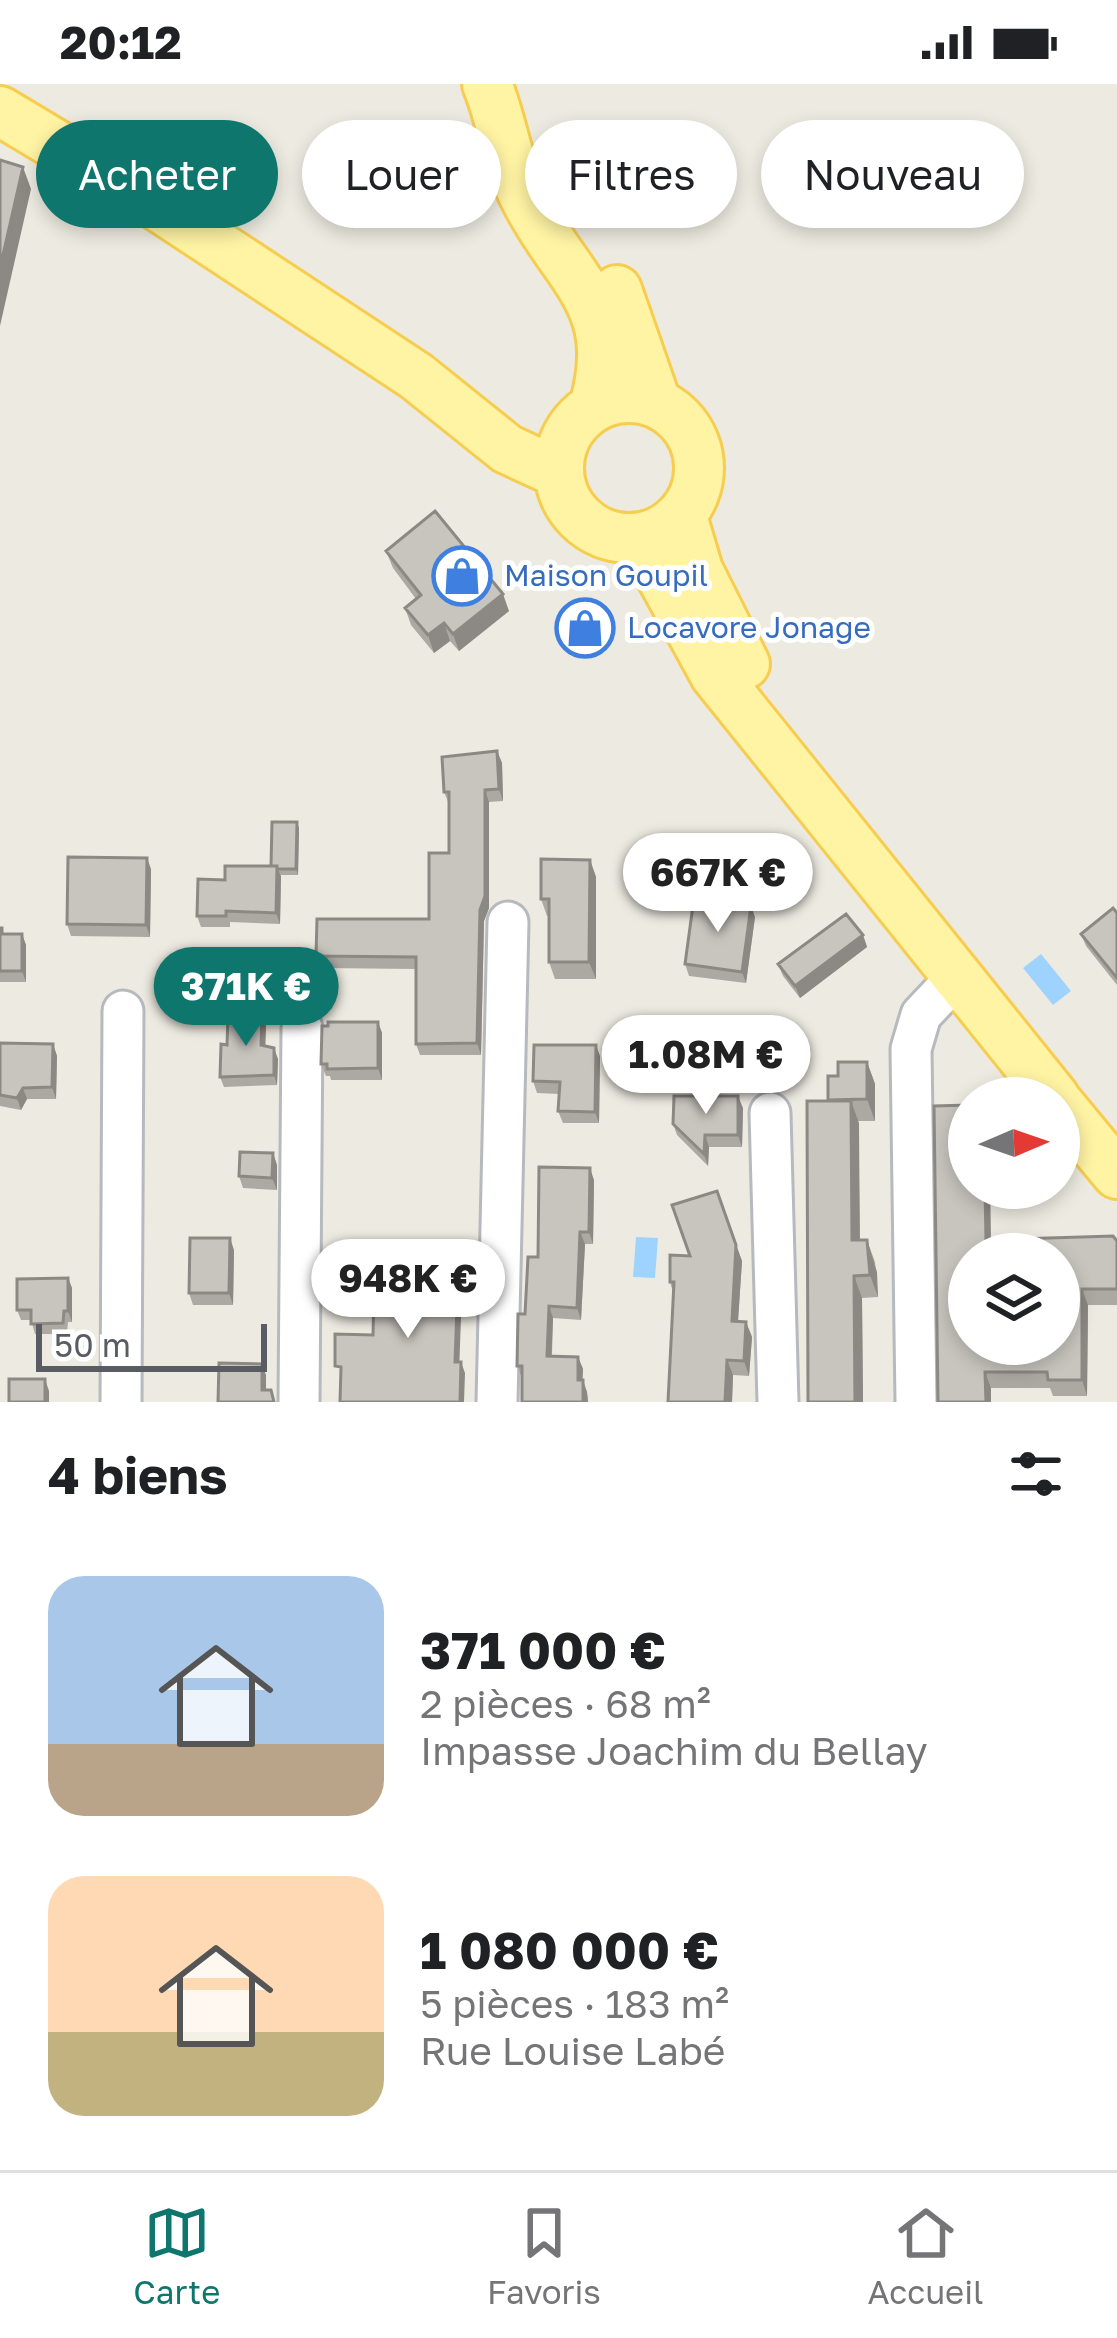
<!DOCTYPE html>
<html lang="fr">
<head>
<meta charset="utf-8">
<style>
  :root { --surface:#fff; --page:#f6f6f6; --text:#202124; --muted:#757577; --line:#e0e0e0; --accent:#0f766e }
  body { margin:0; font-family:"Golos Text",sans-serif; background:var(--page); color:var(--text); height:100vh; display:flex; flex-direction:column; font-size:45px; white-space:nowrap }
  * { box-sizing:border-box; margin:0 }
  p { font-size:39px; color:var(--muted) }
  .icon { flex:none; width:66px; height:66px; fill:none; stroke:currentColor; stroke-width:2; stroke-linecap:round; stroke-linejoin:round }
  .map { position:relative; height:1318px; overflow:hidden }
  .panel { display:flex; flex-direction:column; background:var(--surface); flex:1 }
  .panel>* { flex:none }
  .hud { position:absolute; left:36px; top:36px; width:1047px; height:108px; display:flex; gap:24px }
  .needle { width:78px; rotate:88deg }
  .tools { position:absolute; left:948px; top:993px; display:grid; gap:24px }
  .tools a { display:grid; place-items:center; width:132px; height:132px; border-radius:50%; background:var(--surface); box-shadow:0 6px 18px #0003; font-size:60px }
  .scale { position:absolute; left:36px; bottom:30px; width:231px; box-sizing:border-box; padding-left:12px; border:6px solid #595d63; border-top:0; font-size:33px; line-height:42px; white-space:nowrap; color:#595d63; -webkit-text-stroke:9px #fff; paint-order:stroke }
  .price { position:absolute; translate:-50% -102px; padding:0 27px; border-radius:42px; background:#fff; color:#222; font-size:39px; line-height:78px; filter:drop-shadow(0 3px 6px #0008) }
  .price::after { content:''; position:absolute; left:50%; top:72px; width:36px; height:27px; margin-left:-18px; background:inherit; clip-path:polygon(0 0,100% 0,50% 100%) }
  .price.selected { background:var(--accent); color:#fff }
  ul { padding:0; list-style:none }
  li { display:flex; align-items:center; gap:36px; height:300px; padding:0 48px }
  li span { display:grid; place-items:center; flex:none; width:336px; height:240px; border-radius:36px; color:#555 }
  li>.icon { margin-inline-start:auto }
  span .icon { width:144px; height:144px; fill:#fffc; stroke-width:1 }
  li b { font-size:51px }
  h2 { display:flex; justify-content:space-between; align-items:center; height:144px; padding:0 48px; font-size:51px }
  .pill { padding:0 42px; border-radius:54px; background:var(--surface); box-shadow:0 6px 18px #0003; font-size:42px; line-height:108px }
  .pill.selected { background:var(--accent); color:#fff }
  .status { display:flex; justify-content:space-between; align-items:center; height:84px; padding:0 60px; background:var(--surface); direction:ltr }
  .status svg { height:33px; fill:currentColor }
  .tab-bar { display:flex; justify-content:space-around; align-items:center; height:168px; border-top:3px solid var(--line); background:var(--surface); font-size:33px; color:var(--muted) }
  .tab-bar a { display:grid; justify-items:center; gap:6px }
  .tab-bar .selected { color:var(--accent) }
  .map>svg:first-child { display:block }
  .water { fill:#9fd3ff }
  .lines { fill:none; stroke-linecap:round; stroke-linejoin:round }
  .minor-casing { stroke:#b6b9be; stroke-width:45 }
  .major-casing { stroke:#f7cd50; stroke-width:54 }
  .minor { stroke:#fff; stroke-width:39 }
  .major { stroke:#fff3a4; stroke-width:48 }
  .wall { fill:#aca9a3 }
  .shaded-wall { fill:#8c8985 }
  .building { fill:#c8c4be; stroke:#8c8985; stroke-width:3; fill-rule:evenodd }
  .labels { text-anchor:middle; stroke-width:10; stroke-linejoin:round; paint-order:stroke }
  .shop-label { font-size:30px; fill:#366cbe; stroke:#fff; text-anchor:start }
</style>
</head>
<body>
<div class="status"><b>20:12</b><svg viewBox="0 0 49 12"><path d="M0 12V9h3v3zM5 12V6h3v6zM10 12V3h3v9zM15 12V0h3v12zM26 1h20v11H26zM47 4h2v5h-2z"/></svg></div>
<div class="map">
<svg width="1117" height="1318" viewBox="0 0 1117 1318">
  <rect width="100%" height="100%" fill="#edebe1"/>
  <path class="water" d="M 1041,870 L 1071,907 L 1053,921 L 1023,884 Z
    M 636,1153 L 658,1154 L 655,1194 L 633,1193 Z"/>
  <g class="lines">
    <g class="minor-casing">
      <path id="minor" d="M 770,1029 L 778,1318
        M 121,1318 L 123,927
        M 299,1318 L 302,944
        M 497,1318 L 508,838
        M 916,1318 L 911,965 L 921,931 L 956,894"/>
    </g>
    <g class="major-casing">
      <path id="major" d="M 487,0 C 502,36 507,79 525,114 C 565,195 624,219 594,322
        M 0,27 L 150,117 L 416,292 L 507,365 L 559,389
        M 617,206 L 656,318
        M559 384a70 70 0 1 1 140 0a70 70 0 1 1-140 0Z
        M 682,432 L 698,486 L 745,580
        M 640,454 L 715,591 L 1055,1014
        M 1059,1020 L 1117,1090"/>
    </g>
    <use href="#minor" class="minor"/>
    <use href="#major" class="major"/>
  </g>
  <path class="wall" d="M 386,467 L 509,527 L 459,567 L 450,557 L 434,569 L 411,541 L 405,524 L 416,515 L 393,484 Z
    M 497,667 L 502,679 L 503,717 L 489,718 L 489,824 L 484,837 L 481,971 L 420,971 L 416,960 L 416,885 L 320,884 L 316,872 L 429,835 L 449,769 L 449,720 L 444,708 Z
    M 299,744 L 298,791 L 281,791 L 280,840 L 230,838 L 230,843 L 201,843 L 197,832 L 225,796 L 271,782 Z
    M 590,776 L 596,793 L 596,895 L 555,895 L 549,878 L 549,832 L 547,832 L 541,815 Z
    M 151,785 L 150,853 L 71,852 L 67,840 Z
    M 1117,829 L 1117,901 L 1086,862 L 1081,850 Z
    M 755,833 L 746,899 L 689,892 L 685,880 Z
    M 0,844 L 4,850 L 22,850 L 26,861 L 26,898 L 0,898 Z
    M 863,851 L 867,863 L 800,914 L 783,892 L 778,880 Z
    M 378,938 L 382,949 L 382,996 L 331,996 L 330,992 L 326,992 L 321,980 Z
    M 266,942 L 265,962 L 278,975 L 277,1001 L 224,1003 L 220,993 L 227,961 Z
    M 0,959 L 53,960 L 57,972 L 56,1015 L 27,1015 L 21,1026 L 0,1022 Z
    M 600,972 L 599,1039 L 563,1039 L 558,1027 L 559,1010 L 537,1009 L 533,997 Z
    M 867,978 L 875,1000 L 875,1037 L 858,1037 L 860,1156 L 867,1156 L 875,1178 L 878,1213 L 862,1214 L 863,1318 L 829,1017 L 838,992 Z
    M 743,1024 L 742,1063 L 709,1063 L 708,1082 L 677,1051 L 673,1040 Z
    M 273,1069 L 277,1081 L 277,1106 L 243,1104 L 239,1092 Z
    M 594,1096 L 593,1160 L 585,1160 L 581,1236 L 553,1234 L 552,1272 L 578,1273 L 583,1285 L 582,1296 L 587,1308 L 588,1318 L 522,1318 L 522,1294 L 517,1282 L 525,1230 L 538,1173 Z
    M 969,1104 L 990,1104 L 991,1156 L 1117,1157 L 1117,1221 L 1088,1221 L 1087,1312 L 1053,1312 L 1050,1304 L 991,1304 L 991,1318 L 938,1318 Z
    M 717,1107 L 742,1177 L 738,1237 L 746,1238 L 752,1253 L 749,1292 L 733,1291 L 732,1318 L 668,1318 L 673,1208 L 670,1198 L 690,1172 Z
    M 234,1166 L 233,1221 L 193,1221 L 189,1209 Z
    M 68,1194 L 72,1204 L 72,1238 L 68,1238 L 67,1250 L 35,1250 L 31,1236 L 21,1236 L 17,1226 Z"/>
  <path class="shaded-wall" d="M 23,83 L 31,105 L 0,242 L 0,184 Z
    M 503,510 L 509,527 L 459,567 L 453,550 Z
    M 444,539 L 450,557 L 434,569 L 428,551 Z
    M 497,667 L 502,679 L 503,717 L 499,705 Z
    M 485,706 L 489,718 L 489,824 L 484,837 L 481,971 L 477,959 Z
    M 297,738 L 299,744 L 298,791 L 296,785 Z
    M 147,774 L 151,785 L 150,853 L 146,841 Z
    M 590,776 L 596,793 L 596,895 L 589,878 Z
    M 277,782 L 281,793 L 280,840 L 276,829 Z
    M 751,822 L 755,833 L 746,899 L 742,888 Z
    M 22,850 L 26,861 L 26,898 L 22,887 Z
    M 863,851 L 867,863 L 800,914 L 795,902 Z
    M 262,932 L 266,942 L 265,971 L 261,961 Z
    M 378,938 L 382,949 L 382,996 L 378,984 Z
    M 53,960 L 57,972 L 56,1015 L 52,1003 Z
    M 596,961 L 600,972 L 599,1039 L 595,1028 Z
    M 274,964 L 278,975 L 277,1001 L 274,991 Z
    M 867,978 L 875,1000 L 875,1037 L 867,1015 Z
    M 23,1004 L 27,1015 L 21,1026 L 17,1014 Z
    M 738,1012 L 743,1024 L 742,1063 L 738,1051 Z
    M 851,1017 L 859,1039 L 860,1178 L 852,1156 Z
    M 705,1051 L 709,1063 L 708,1082 L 704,1070 Z
    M 273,1069 L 277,1081 L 277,1106 L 272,1094 Z
    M 590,1084 L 594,1096 L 593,1160 L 589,1148 Z
    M 985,1104 L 990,1104 L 991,1170 L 986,1156 Z
    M 580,1148 L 585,1160 L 581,1236 L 577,1224 Z
    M 230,1154 L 234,1166 L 233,1221 L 229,1209 Z
    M 867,1156 L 877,1188 L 878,1213 L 870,1191 Z
    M 736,1161 L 742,1177 L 737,1252 L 732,1237 Z
    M 459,1168 L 463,1179 L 459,1289 L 455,1278 Z
    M 854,1192 L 862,1214 L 863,1318 L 855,1318 Z
    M 68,1194 L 72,1204 L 72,1238 L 68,1227 Z
    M 1082,1205 L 1088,1221 L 1087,1312 L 1082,1296 Z
    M 549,1222 L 553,1234 L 551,1283 L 547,1272 Z
    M 746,1238 L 752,1253 L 749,1292 L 744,1277 Z
    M 578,1273 L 583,1285 L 582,1307 L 578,1296 Z
    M 727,1276 L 733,1291 L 732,1318 L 725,1318 Z
    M 461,1278 L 465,1289 L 464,1318 L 460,1318 Z
    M 262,1280 L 266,1291 L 266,1317 L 262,1306 Z
    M 985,1288 L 991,1304 L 991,1318 L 986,1318 Z
    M 45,1295 L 49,1307 L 49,1318 L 45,1318 Z
    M 583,1296 L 587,1308 L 588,1318 L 583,1318 Z"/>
  <path class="building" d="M 0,76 L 23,83 L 0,184 Z
    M 435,427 L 503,510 L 453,550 L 444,539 L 428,551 L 405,524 L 421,511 L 386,467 Z
    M 497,667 L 499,705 L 485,706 L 485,812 L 480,826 L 477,959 L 416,960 L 416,873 L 316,872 L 317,835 L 429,835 L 429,769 L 449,769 L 449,708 L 444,708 L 442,673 Z
    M 272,738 L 297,738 L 296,785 L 277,785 L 277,782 L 271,782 Z
    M 68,773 L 147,774 L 146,841 L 67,840 Z
    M 541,775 L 590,776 L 589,878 L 549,878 L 549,815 L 541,815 Z
    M 225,782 L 277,782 L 276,829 L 226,827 L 226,832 L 197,832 L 198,795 L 225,796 Z
    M 694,814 L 751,822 L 742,888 L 685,880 Z
    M 1113,824 L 1117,829 L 1117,894 L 1081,850 Z
    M 846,830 L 863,851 L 795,902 L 778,880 Z
    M 0,844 L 2,844 L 2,850 L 22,850 L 22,887 L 0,887 Z
    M 228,932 L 262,932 L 261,961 L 274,964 L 274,991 L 220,993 L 221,960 L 227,961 Z
    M 328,938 L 378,938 L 378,984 L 327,985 L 327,980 L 321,980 L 322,942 L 328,942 Z
    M 0,959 L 53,960 L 52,1003 L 23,1004 L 17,1014 L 0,1011 Z
    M 534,961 L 596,961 L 595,1028 L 558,1027 L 560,998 L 533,997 Z
    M 838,978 L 867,978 L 867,1015 L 828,1016 L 828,992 L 838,992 Z
    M 674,1012 L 738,1012 L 738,1051 L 705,1051 L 704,1070 L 673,1040 Z
    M 807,1017 L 851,1017 L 852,1156 L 867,1156 L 870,1191 L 854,1192 L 855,1318 L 808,1318 Z
    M 969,1021 L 969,1104 L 985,1104 L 986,1156 L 1113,1152 L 1117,1157 L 1117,1205 L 1082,1205 L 1082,1296 L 1048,1296 L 1047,1288 L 985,1288 L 986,1318 L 938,1318 L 934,1022 ZM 969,1170 L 1059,1170 L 1059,1260 L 969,1260 Z
    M 240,1068 L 273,1069 L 272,1094 L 239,1092 Z
    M 539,1083 L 590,1084 L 589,1148 L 580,1148 L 577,1224 L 549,1222 L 547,1272 L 578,1273 L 578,1296 L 583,1296 L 583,1318 L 522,1318 L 522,1282 L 517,1282 L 518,1230 L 525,1230 L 528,1173 L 538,1173 Z
    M 717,1107 L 736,1161 L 732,1237 L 746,1238 L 744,1277 L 727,1276 L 725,1318 L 668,1318 L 674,1198 L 670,1198 L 670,1171 L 690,1172 L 672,1121 Z
    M 190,1154 L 230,1154 L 229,1209 L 189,1209 Z
    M 415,1167 L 459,1168 L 455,1278 L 461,1278 L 460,1318 L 340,1318 L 341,1283 L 335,1282 L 335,1250 L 373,1251 L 374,1208 L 413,1209 Z
    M 68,1194 L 68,1227 L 64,1227 L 63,1239 L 31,1240 L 31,1226 L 17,1226 L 17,1195 Z
    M 219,1279 L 262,1280 L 262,1306 L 271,1306 L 274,1318 L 218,1318 Z
    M 9,1295 L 45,1295 L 45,1318 L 9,1318 Z"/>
  <defs>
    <g id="shop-ring" transform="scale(3)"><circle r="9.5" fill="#fff" stroke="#3f7fe0" stroke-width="1.5"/><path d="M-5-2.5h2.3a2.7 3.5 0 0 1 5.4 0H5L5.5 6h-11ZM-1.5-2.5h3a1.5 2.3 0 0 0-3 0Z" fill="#3f7fe0"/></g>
  </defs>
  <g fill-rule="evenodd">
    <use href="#shop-ring" x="462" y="492"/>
    <use href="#shop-ring" x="585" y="544"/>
  </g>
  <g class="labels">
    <g class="shop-label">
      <text x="504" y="502">Maison Goupil</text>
      <text x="627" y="554">Locavore Jonage</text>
    </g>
  </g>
</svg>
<div class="tools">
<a><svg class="needle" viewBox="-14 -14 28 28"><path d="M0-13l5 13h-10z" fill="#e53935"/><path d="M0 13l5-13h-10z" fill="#757577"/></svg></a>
<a><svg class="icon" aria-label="layers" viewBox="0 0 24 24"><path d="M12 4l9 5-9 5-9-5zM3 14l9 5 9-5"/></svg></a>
</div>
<div class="scale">50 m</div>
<b class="price" style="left:718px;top:851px">667K €</b>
<b class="price selected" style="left:246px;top:965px">371K €</b>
<b class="price" style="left:706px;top:1033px">1.08M €</b>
<b class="price" style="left:408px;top:1257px">948K €</b>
<div class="hud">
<a class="pill selected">Acheter</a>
<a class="pill">Louer</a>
<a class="pill">Filtres</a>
<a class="pill">Nouveau</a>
</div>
</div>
<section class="panel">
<h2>4 biens<svg class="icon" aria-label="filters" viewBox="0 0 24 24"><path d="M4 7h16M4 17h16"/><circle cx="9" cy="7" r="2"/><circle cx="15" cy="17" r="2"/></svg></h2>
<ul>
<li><span style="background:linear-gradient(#a9c7e8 70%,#b9a48a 0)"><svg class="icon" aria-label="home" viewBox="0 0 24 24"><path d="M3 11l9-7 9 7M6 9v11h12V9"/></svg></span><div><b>371 000 €</b><p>2 pièces · 68 m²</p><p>Impasse Joachim du Bellay</p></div></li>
<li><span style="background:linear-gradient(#ffd9b3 65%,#c2b280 0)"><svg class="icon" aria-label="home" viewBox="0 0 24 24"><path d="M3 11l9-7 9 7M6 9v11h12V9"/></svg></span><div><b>1 080 000 €</b><p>5 pièces · 183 m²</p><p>Rue Louise Labé</p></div></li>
</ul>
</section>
<nav class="tab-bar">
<a class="selected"><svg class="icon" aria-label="map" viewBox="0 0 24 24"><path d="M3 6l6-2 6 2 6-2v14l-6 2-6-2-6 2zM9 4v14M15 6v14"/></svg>Carte</a>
<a><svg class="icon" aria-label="saved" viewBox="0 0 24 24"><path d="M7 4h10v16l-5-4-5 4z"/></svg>Favoris</a>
<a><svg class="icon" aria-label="home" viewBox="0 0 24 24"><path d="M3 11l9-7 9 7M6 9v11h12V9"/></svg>Accueil</a>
</nav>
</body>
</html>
